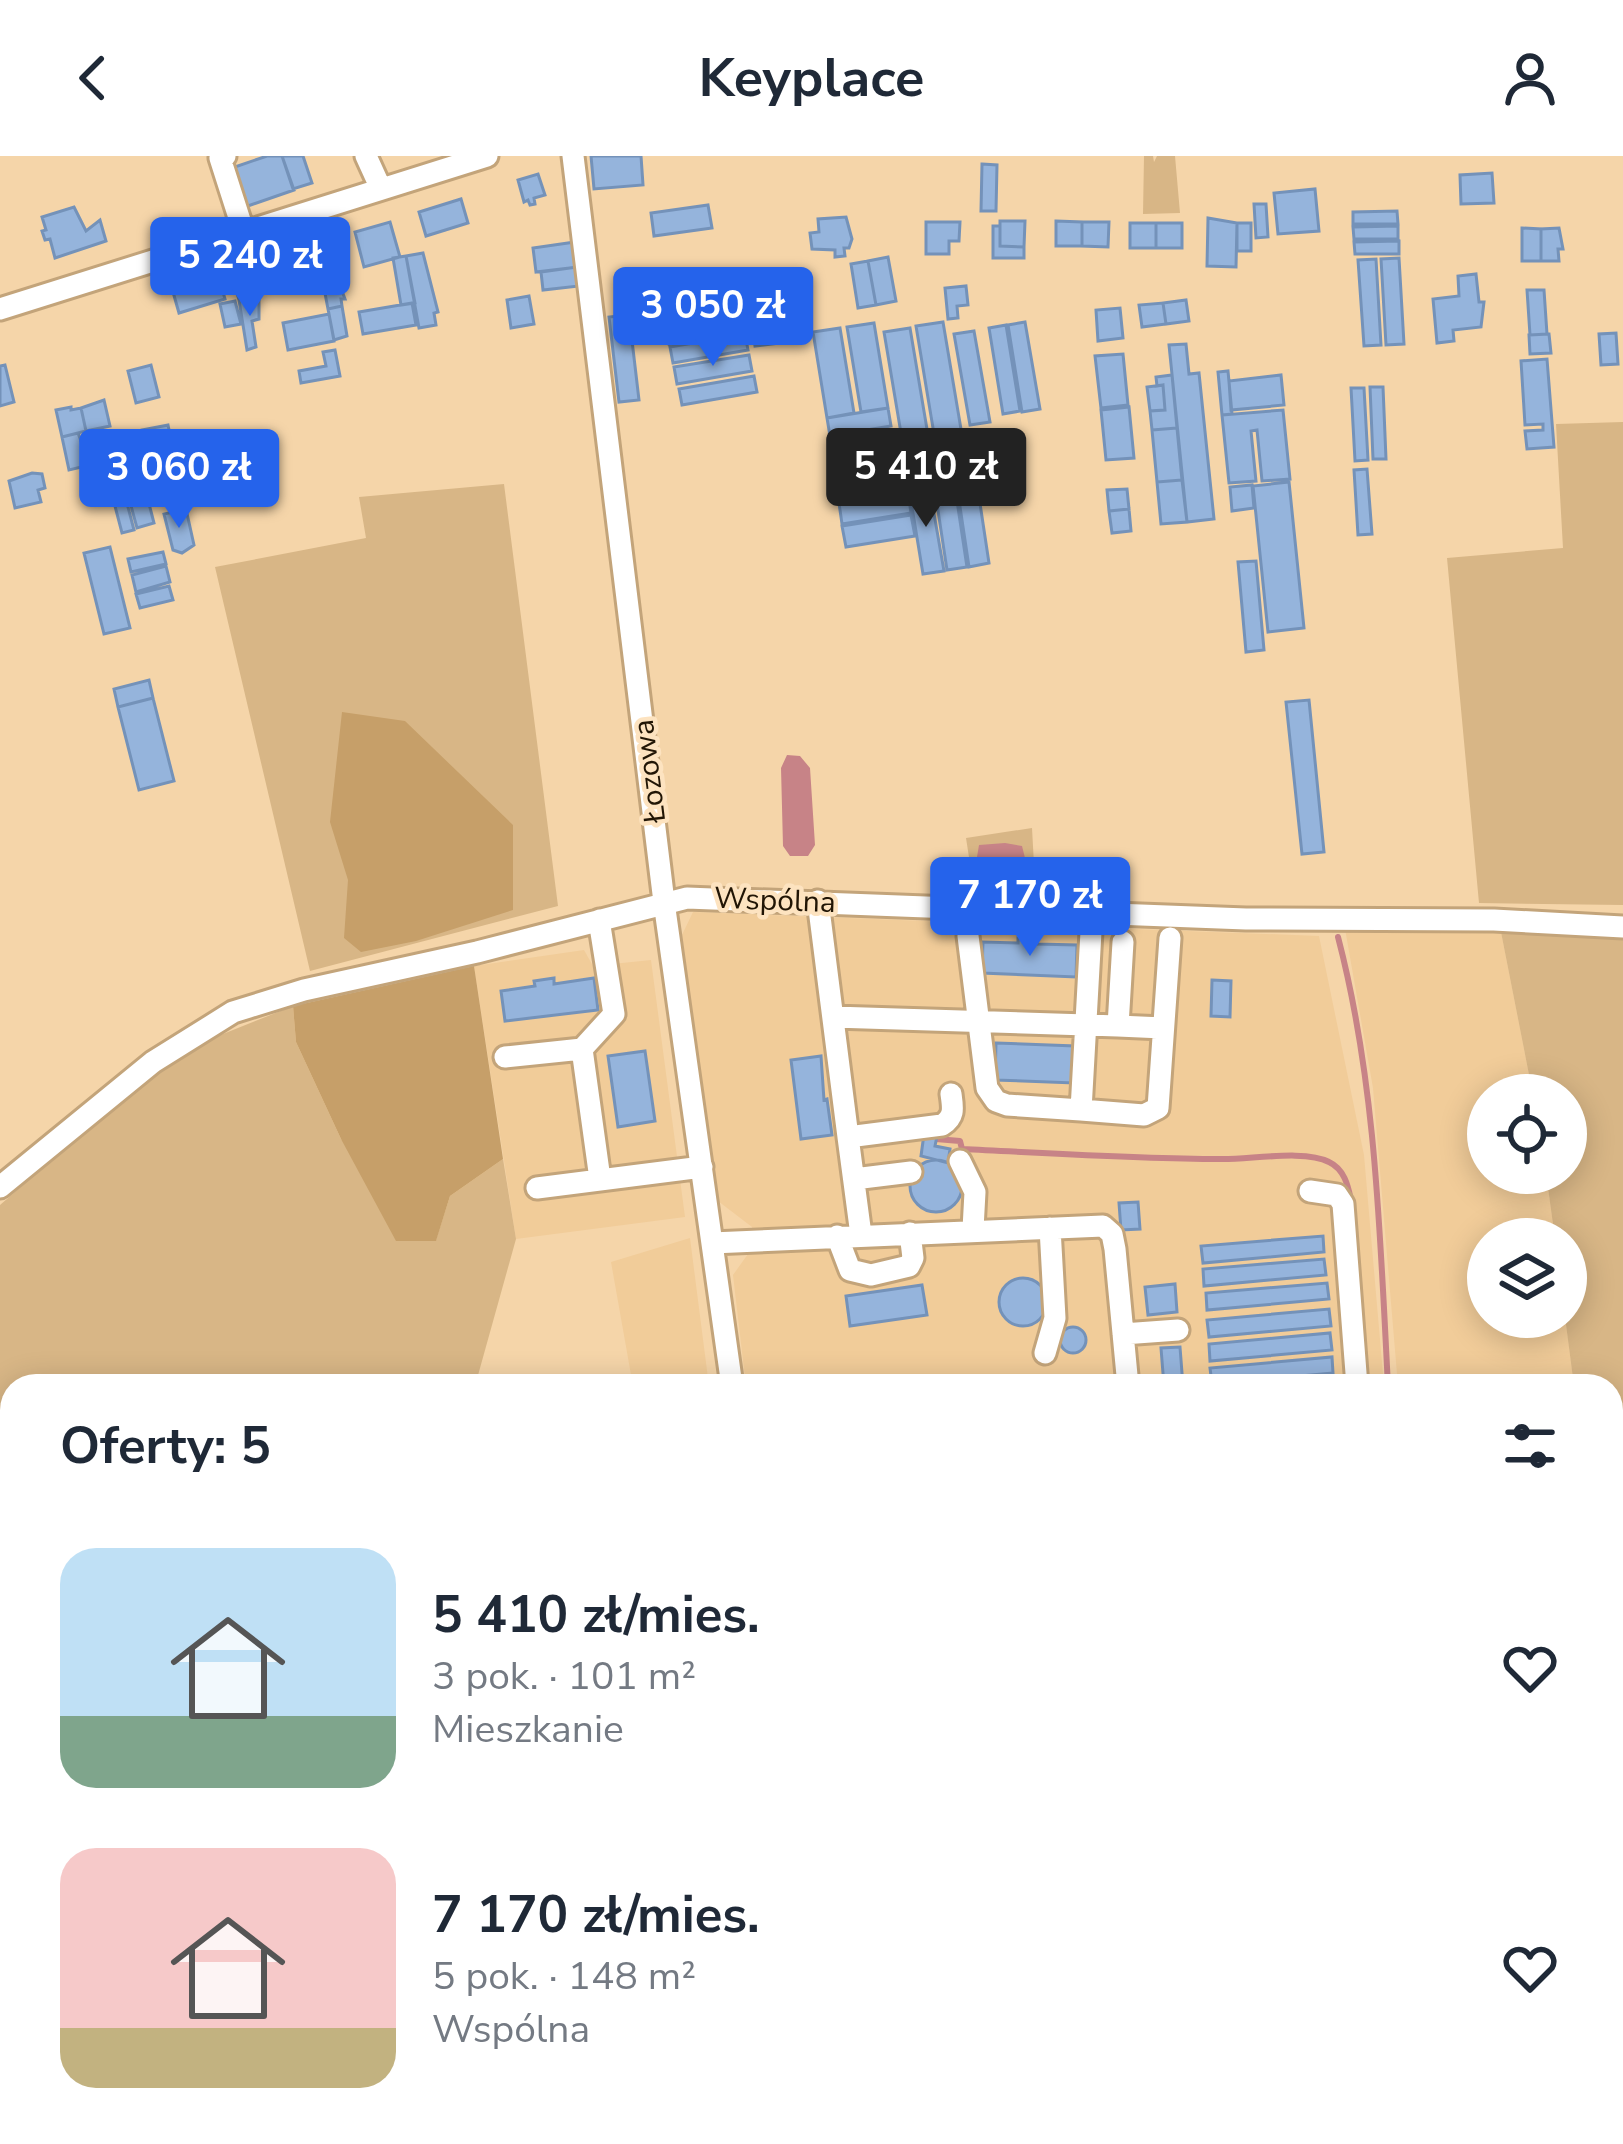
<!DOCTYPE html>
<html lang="pl">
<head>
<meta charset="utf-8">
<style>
  :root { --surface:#fff; --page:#f2f2f3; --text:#1f2937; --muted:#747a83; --accent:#2563eb }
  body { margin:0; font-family:"Nunito Sans",sans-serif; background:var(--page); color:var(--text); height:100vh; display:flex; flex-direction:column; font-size:45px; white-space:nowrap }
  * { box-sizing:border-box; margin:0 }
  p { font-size:39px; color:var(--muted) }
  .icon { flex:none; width:66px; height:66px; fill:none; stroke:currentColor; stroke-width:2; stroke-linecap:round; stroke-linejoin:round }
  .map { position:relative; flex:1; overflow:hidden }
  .drawer { position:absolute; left:0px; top:1218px; width:1623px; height:771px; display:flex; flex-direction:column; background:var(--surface); border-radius:36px 36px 0 0; box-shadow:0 6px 30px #0003 }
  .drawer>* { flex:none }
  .controls { position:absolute; left:1467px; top:918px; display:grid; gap:24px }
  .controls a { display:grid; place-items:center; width:120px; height:120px; border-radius:50%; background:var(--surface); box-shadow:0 6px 30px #0003; font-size:60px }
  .price { position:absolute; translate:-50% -102px; padding:0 27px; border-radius:12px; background:var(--accent); color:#fff; font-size:39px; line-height:78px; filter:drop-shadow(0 3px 6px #0008) }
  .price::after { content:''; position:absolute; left:50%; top:72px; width:36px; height:27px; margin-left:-18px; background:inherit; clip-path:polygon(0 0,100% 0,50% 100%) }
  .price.on { background:#222; color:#fff }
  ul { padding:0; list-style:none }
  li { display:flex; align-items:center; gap:36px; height:300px; padding:0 60px }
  li span { display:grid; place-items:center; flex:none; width:336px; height:240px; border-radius:36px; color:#555 }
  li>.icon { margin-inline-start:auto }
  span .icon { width:144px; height:144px; fill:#fffc; stroke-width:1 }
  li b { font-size:51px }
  h2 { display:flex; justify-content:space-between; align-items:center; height:144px; padding:0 60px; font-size:51px }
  header { display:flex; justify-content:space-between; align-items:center; height:156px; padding:0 60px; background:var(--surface); font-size:54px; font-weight:700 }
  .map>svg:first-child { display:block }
  .built { fill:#f1cc99 }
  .green { fill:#d8b686 }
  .forest { fill:#c69f69 }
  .water { fill:#c78387 }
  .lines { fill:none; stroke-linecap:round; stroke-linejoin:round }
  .stream { stroke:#c78387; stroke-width:6 }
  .building { fill:#95b4dc; stroke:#7492b9; stroke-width:3 }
  .minor-casing { stroke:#c3a47a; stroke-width:27 }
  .minor { stroke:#fff; stroke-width:21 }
  .labels { text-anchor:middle; stroke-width:9; stroke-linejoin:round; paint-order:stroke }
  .street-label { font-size:30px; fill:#211505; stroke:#fde3c0 }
</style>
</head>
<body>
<header><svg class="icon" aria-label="back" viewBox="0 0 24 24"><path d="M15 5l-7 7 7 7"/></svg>Keyplace<svg class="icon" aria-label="person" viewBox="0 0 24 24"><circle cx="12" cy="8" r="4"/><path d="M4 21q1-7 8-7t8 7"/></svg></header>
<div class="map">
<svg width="1623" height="1988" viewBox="0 0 1623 1988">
  <rect width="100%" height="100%" fill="#f5d5a9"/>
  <path class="built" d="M 693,756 L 1319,780 L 1364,999 L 1384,1230 L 746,1230 L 733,1119 L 753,1091 L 752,1071 L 718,1045 L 681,781 Z
    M 1344,767 L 1500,771 L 1533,939 L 1488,939 L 1488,1017 L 1546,1017 L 1555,1083 L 1488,1083 L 1488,1161 L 1565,1161 L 1574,1230 L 1398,1230 L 1373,932 Z
    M 584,794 L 593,810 L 651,804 L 685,1061 L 516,1083 L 474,810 Z
    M 690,1082 L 709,1230 L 633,1230 L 611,1106 Z
    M 1611,1403 L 1623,1432 L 1623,1836 L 1611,1840 Z
    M 844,1977 L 1033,1977 L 1008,1988 L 845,1988 Z"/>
  <path class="green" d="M 1144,0 L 1153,0 L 1154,6 L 1157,0 L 1175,0 L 1180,57 L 1143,58 Z
    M 1623,266 L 1623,749 L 1479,747 L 1447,402 L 1563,392 L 1556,268 Z
    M 504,328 L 558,750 L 310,815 L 215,411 L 366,382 L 359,341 Z
    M 1032,672 L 1035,727 L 973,727 L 966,682 Z
    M 1500,771 L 1623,782 L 1623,1432 L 1611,1403 L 1611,1230 L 1574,1230 L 1565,1161 L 1566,1083 L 1555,1083 L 1546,1017 L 1566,1017 L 1566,939 L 1533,939 Z
    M 293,850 L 296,886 L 341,983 L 436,1084 L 450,1040 L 503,1003 L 516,1083 L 475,1230 L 12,1230 L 12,1977 L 821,1977 L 822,1988 L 0,1988 L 0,1049 L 144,924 L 203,886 Z
    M 1623,1838 L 1623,1988 L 1008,1988 L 1033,1977 L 1611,1977 L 1611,1842 Z"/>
  <path class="forest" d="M 342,556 L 405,565 L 513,669 L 513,754 L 416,785 L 361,796 L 344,782 L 348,724 L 330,666 Z
    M 474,810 L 503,1003 L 450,1040 L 436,1085 L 396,1085 L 341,983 L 296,886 L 293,850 Z"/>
  <path class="water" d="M 787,599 L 800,600 L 810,612 L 815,689 L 808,700 L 790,700 L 783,690 L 781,612 Z
    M 1005,687 L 1022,690 L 1027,710 L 1015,719 L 985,719 L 976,707 L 979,689 Z"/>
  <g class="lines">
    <path class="stream" d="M 1338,781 C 1376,926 1380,1080 1388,1230
      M 936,983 L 960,985 L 962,993 C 1048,997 1134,1003 1220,1003 C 1248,1004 1305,993 1329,1006 C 1344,1013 1348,1029 1351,1044
      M 1611,1851 L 1623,1847"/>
  </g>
  <path class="building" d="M 267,0 L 282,0 L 294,34 L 242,52 L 229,13 Z
    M 282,0 L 303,0 L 312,27 L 293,33 Z
    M 591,0 L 641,0 L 643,29 L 594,33 Z
    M 982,8 L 997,9 L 996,55 L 981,55 Z
    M 1492,17 L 1494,47 L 1461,48 L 1460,19 Z
    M 538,18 L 545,39 L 534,42 L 535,48 L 530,49 L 528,44 L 524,46 L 518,24 Z
    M 1315,33 L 1319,75 L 1278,78 L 1274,37 Z
    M 461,43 L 468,67 L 426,80 L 419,56 Z
    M 1254,48 L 1266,48 L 1268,81 L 1256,82 Z
    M 708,49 L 712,72 L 654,80 L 651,57 Z
    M 74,51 L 86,75 L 100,64 L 106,85 L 55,102 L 50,83 L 45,84 L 42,75 L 46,74 L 42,61 Z
    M 1397,55 L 1398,68 L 1353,68 L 1353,56 Z
    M 846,61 L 852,83 L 849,92 L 844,92 L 845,100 L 835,101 L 835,94 L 812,93 L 810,77 L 819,76 L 818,63 Z
    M 1208,62 L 1237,67 L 1236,111 L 1207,110 Z
    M 1000,65 L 1025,65 L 1024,91 L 1000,90 Z
    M 1056,65 L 1082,66 L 1082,90 L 1056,90 Z
    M 390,66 L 400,101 L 364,111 L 355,76 Z
    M 926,66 L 960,66 L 959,85 L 949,85 L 949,98 L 926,98 Z
    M 1082,66 L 1109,66 L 1108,91 L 1082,90 Z
    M 1130,67 L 1156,67 L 1156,92 L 1130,92 Z
    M 1156,67 L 1182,67 L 1182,92 L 1156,92 Z
    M 1237,67 L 1251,67 L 1251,95 L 1237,95 Z
    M 993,70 L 1000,70 L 1000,90 L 1024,91 L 1024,102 L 993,102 Z
    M 1398,70 L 1398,83 L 1354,83 L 1353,71 Z
    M 1522,72 L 1541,73 L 1541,105 L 1522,105 Z
    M 1559,72 L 1563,93 L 1558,93 L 1559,105 L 1541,105 L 1541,73 Z
    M 1399,85 L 1399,98 L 1355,98 L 1354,86 Z
    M 575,86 L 578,111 L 536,116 L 533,92 Z
    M 297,92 L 305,122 L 258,134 L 259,140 L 239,144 L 228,106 L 236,103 L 238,109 Z
    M 423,97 L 438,156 L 434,157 L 436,169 L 419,172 L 406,100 Z
    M 406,100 L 415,147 L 401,149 L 393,102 Z
    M 888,101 L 896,145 L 876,149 L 868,105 Z
    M 1399,102 L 1404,188 L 1386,189 L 1381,103 Z
    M 1376,103 L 1381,189 L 1364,190 L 1358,104 Z
    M 868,105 L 876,149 L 858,152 L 851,108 Z
    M 577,111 L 579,130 L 543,134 L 541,116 Z
    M 217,115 L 225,143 L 179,157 L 171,129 Z
    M 1476,118 L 1479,146 L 1484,146 L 1481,171 L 1453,174 L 1454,185 L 1437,187 L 1433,143 L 1459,140 L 1458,120 Z
    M 780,122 L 782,134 L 751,138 L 749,125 Z
    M 338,124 L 345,143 L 341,143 L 342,150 L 328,153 L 323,127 Z
    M 966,130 L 968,149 L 957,150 L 958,162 L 948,163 L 945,132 Z
    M 1527,134 L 1544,134 L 1547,178 L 1530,179 Z
    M 737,137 L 740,153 L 671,165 L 668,149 Z
    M 259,140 L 259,163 L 252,165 L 256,191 L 247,194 L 239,144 Z
    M 529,140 L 534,168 L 511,172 L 507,144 Z
    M 1186,144 L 1189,165 L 1166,168 L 1163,147 Z
    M 235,145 L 241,168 L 225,171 L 220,148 Z
    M 412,147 L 416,169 L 363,178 L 359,156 Z
    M 1163,147 L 1166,168 L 1142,171 L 1139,149 Z
    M 799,148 L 801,165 L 752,170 L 750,154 Z
    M 342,150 L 347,180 L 334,184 L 328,153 Z
    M 1120,152 L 1123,182 L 1098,185 L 1096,154 Z
    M 329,158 L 334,185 L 288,194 L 283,167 Z
    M 741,158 L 744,175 L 669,188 L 666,171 Z
    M 629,159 L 639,244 L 619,246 L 609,161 Z
    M 943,166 L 963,285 L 936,290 L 916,170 Z
    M 1025,166 L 1040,253 L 1022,256 L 1008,169 Z
    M 874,167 L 888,252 L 861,256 L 847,171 Z
    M 802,168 L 804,184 L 755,190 L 753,174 Z
    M 1006,169 L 1020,255 L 1003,258 L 989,172 Z
    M 840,172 L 854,257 L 827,262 L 813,176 Z
    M 910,172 L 930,291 L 904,295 L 884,176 Z
    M 974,175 L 990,266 L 970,269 L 954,178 Z
    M 1616,177 L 1618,208 L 1601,209 L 1599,178 Z
    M 745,178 L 748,194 L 673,207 L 670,191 Z
    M 1549,178 L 1551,197 L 1530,198 L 1529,179 Z
    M 1186,188 L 1189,218 L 1199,217 L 1214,363 L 1187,366 L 1169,189 Z
    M 335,194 L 340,220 L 301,227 L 299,215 L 326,210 L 323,196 Z
    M 1123,198 L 1128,249 L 1101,252 L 1095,200 Z
    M 749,199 L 752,215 L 677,228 L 674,211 Z
    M 1547,203 L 1554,291 L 1527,293 L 1525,275 L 1543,274 L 1543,268 L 1525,269 L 1521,205 Z
    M 5,209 L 14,246 L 0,250 L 0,210 Z
    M 151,209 L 159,241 L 136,247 L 128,215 Z
    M 1228,215 L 1232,258 L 1222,259 L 1218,216 Z
    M 1172,219 L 1177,272 L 1152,274 L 1150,255 L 1165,254 L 1163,229 L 1157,230 L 1156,221 Z
    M 1281,219 L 1284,249 L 1231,254 L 1229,225 Z
    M 754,220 L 757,236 L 682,249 L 679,233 Z
    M 1163,229 L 1165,254 L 1150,255 L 1147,231 Z
    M 1370,231 L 1383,231 L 1386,303 L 1373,303 Z
    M 1351,232 L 1364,232 L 1368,304 L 1355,305 Z
    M 104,244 L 110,270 L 86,275 L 81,252 Z
    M 71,251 L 71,254 L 81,252 L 86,275 L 62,281 L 56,254 Z
    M 1129,251 L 1134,302 L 1106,304 L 1101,254 Z
    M 888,252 L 891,270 L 830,280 L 827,262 Z
    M 1283,254 L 1290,323 L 1262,325 L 1257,274 L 1251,275 L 1256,325 L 1229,327 L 1222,259 Z
    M 168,269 L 175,302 L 149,308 L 147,298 L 143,299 L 142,274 Z
    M 1177,272 L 1182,324 L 1157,326 L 1152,274 Z
    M 78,277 L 90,309 L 69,314 L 62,281 Z
    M 898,278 L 900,291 L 833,300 L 831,288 Z
    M 132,282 L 154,367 L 137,372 L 114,287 Z
    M 900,292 L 903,312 L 834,323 L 831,302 Z
    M 1367,313 L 1372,378 L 1358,379 L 1354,314 Z
    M 904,314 L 907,335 L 838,346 L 835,325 Z
    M 32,317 L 42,318 L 45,332 L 38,334 L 41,346 L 15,352 L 9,325 Z
    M 976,321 L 989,407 L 969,411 L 956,324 Z
    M 1182,324 L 1187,366 L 1161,368 L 1157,326 Z
    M 954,325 L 967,411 L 947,414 L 934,328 Z
    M 1289,326 L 1304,472 L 1268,476 L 1253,330 Z
    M 122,328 L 134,374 L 122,377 L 110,331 Z
    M 929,329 L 944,415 L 923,418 L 909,333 Z
    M 1252,329 L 1254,352 L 1232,355 L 1230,331 Z
    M 1127,333 L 1129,353 L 1109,355 L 1107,334 Z
    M 908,336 L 911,357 L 842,368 L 839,347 Z
    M 186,353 L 194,389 L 182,397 L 173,394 L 164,358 Z
    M 1129,353 L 1131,375 L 1112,377 L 1109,355 Z
    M 911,359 L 915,380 L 846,391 L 842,370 Z
    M 110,391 L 130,472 L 104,478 L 84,397 Z
    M 163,396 L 166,408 L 131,416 L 128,403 Z
    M 1256,405 L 1264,494 L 1246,496 L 1238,406 Z
    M 166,410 L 170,426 L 136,436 L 132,419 Z
    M 169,430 L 173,444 L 140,452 L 136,438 Z
    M 149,524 L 153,542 L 118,551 L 114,533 Z
    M 153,542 L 174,625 L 139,634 L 118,551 Z
    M 1309,544 L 1324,696 L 1302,698 L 1286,546 Z
    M 1018,782 L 1037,782 L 1037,788 L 1077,789 L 1076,821 L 982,817 L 983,786 L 1018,787 Z
    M 554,822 L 554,828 L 594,822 L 598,854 L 505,865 L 501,835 L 535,830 L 534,825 Z
    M 1212,824 L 1231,825 L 1230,861 L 1211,860 Z
    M 996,887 L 1075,890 L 1074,927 L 995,924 Z
    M 645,895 L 655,965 L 618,971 L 608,900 Z
    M 821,900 L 824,944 L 827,943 L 832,979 L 801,983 L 791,904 Z
    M 924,978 L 937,980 L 935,990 L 950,993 L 948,1007 L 921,1000 Z
    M910 1030a26 26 0 1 1 52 0a26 26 0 1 1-52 0Z
    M 1138,1046 L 1140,1073 L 1121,1074 L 1119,1047 Z
    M 1323,1080 L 1324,1096 L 1203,1107 L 1201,1090 Z
    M 1324,1103 L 1326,1119 L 1204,1130 L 1203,1113 Z
    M999 1146a24 24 0 1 1 48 0a24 24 0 1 1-48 0Z
    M 1327,1127 L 1329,1143 L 1207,1154 L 1206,1137 Z
    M 1175,1128 L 1177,1156 L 1148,1159 L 1145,1131 Z
    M 922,1129 L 927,1159 L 850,1170 L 846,1140 Z
    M 1329,1153 L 1331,1170 L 1209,1181 L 1207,1164 Z
    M1060 1184a13 13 0 1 1 26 0a13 13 0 1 1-26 0Z
    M 1330,1177 L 1332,1194 L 1210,1205 L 1209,1188 Z
    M 1180,1191 L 1183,1230 L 1164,1230 L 1161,1192 Z
    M 1332,1201 L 1333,1217 L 1212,1228 L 1210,1212 Z"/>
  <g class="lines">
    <g class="minor-casing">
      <path id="minor" d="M 225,0 L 220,2 L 244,77
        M 366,0 L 381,33
        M 573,0 L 664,746 L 732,1230
        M 0,153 L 487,0
        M 818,745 L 848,981 L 942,969 C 955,961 953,952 951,938
        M 1092,758 L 1081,954 L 1144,959 L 1158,952 L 1170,782
        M 599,764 L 614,858 L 582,893 L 600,1023
        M 968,780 L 987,932 L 996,945 L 1007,949 L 1081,954
        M 833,861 L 1118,870 L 1123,786
        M 1118,870 L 1163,872
        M 505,901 L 582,893
        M 848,981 L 861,1079
        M 960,1005 L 975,1036 L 973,1073
        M 854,1023 L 911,1016
        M 0,1031 L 153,906 L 233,856 L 304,834 L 477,796 L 687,742 L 1246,763 L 1494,764 L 1623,771
        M 537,1032 L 702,1011
        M 1310,1035 L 1337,1039 L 1343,1048 L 1357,1230
        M 837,1080 L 850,1114 L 871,1119 L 909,1110 L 913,1102 L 910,1077
        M 712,1087 L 1103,1070 L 1112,1078 L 1115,1093 L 1128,1230
        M 1123,1178 L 1178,1174
        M 1045,1197 L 1055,1162 L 1050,1072"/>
    </g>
    <use href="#minor" class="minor"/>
  </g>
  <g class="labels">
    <g class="street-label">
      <text transform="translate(649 615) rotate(-97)" y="10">Łozowa</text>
      <text transform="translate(775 744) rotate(2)" y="10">Wspólna</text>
    </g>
  </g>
</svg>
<div class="controls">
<a><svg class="icon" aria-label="locate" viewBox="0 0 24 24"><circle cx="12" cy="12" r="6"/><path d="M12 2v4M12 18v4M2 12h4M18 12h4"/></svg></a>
<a><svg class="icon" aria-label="layers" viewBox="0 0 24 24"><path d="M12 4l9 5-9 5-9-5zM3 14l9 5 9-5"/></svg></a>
</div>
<b class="price" style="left:250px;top:163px">5 240 zł</b>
<b class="price" style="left:713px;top:213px">3 050 zł</b>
<b class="price on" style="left:926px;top:374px">5 410 zł</b>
<b class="price" style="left:179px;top:375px">3 060 zł</b>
<b class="price" style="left:1030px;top:803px">7 170 zł</b>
<section class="drawer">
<h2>Oferty: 5<svg class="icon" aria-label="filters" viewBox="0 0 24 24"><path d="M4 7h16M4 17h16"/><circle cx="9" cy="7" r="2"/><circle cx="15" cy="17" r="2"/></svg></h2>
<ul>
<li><span style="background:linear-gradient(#bfe0f5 70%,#7fa58c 0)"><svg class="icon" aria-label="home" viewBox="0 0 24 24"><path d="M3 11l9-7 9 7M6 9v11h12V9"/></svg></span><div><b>5 410 zł/mies.</b><p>3 pok. · 101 m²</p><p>Mieszkanie</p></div><svg class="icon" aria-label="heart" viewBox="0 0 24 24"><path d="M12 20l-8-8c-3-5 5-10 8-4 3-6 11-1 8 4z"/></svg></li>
<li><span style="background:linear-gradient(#f6c9c9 75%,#c2b280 0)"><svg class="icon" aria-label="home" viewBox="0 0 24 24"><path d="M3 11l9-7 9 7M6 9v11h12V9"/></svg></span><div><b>7 170 zł/mies.</b><p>5 pok. · 148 m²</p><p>Wspólna</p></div><svg class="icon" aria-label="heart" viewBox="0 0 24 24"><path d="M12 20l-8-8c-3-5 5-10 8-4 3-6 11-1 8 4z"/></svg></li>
</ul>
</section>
</div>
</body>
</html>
